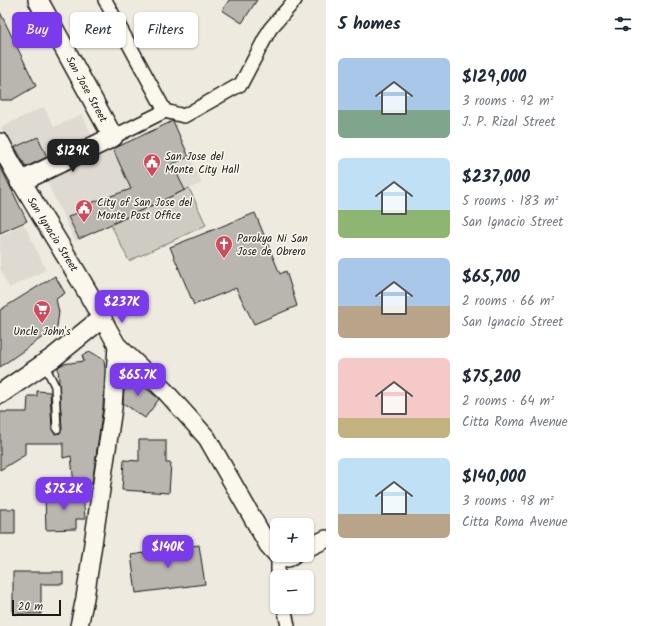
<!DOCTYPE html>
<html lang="en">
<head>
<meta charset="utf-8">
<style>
  :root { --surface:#fff; --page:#f6f6f7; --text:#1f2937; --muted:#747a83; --accent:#7c3aed }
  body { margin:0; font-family:Kalam,sans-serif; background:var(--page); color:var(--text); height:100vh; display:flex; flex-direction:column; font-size:15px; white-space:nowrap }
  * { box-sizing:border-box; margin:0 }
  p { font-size:13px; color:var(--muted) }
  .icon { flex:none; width:22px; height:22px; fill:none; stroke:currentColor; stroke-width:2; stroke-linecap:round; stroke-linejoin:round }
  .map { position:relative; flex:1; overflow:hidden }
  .side { display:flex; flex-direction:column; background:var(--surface); width:320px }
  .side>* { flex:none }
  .top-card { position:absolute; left:12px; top:12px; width:254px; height:36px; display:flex; gap:8px }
  .buttons { position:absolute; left:270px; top:518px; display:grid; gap:8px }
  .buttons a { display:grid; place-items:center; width:44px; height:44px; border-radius:6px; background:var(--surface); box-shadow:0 1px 3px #0004; font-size:20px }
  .scale { position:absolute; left:12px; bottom:10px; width:49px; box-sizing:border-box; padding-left:4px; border:2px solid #1c1c1c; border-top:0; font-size:11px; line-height:14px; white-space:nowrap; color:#1c1c1c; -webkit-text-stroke:3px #fbf7ec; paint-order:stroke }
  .price { position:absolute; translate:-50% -34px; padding:0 9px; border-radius:8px; background:var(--accent); color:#fff; font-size:13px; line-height:26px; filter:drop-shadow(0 1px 2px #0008) }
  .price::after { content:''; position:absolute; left:50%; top:24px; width:12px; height:9px; margin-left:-6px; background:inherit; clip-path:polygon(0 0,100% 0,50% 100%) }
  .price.on { background:#222; color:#fff }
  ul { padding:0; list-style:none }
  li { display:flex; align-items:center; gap:12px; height:100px; padding:0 12px }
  li span { display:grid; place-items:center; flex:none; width:112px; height:80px; border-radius:6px; color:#555 }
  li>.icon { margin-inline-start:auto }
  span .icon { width:48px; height:48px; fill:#fffc; stroke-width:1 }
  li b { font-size:17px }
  h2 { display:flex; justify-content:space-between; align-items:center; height:48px; padding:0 12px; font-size:17px }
  .chip { padding:0 14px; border-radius:6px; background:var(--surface); box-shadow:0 1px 3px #0004; font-size:14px; line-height:36px }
  .chip.on { background:var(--accent); color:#fff }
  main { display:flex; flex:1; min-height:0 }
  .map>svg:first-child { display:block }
  .built { fill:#dedad1 }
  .green { fill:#ceccc2; stroke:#75746f }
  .building { fill:#b9b6af; stroke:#1c1c1c }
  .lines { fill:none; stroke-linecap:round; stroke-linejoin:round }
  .service-casing { stroke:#1c1c1c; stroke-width:10 }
  .minor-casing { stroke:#1c1c1c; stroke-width:16 }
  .tertiary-casing { stroke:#1c1c1c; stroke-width:20 }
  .secondary-casing { stroke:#1c1c1c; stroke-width:22 }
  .service { stroke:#fbf7ec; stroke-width:7 }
  .minor { stroke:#fbf7ec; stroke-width:13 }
  .tertiary { stroke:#fbf7ec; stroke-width:17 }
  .secondary { stroke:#fbf7ec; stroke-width:19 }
  .labels { text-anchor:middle; stroke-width:3; stroke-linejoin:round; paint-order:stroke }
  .street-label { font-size:11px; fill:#1c1c1c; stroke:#fbf7ec }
  .poi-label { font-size:11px; fill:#1c1c1c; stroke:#fbf7ec; text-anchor:start }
</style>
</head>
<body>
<main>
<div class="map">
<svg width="326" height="626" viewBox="0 0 326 626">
  <rect width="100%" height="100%" fill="#eeeadf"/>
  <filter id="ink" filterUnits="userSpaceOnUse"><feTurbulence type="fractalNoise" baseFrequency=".025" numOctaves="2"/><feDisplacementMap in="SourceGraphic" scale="8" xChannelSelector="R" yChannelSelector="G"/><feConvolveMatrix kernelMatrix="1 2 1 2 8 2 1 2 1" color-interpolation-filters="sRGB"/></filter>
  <g filter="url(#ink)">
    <path class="built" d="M 44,107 L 54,127 L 82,114 L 92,136 L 48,157 L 38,136 L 11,148 L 1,127 Z
      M 173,121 L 202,183 L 75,241 L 46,180 Z
      M 24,224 L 46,270 L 9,288 L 0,269 L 0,236 Z"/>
    <path class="green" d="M 189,188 L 206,225 L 129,261 L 111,225 Z"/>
    <path class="building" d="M 229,0 L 257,0 L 242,23 L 222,10 Z
      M 0,12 L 36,86 L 12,100 L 0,100 Z
      M 173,121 L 189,157 L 172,164 L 185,190 L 79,239 L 68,217 L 90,207 L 88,204 L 131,189 L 113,149 Z
      M 38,137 L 47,157 L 26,167 L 15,147 Z
      M 0,166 L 27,221 L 0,233 Z
      M 255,213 L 280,274 L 286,271 L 297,306 L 254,324 L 236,288 L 194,305 L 170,247 Z
      M 55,276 L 65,293 L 56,299 L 59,312 L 57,327 L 0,367 L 0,310 Z
      M 91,352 L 104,360 L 105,370 L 103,407 L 92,484 L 74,485 L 71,456 L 63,458 L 63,443 L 25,443 L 25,455 L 0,470 L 0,412 L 27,412 L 28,396 L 37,396 L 37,391 L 50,392 L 52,430 L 55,434 L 60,433 L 62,429 L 58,367 L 63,364 L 84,361 L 82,355 Z
      M 129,374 L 159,399 L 145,418 L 123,403 L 125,375 Z
      M 139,440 L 166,440 L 166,463 L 171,463 L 169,493 L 122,490 L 124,460 L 139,461 Z
      M 83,494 L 85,519 L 76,519 L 76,529 L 46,530 L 45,496 Z
      M 0,509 L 15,509 L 15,534 L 0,534 Z
      M 199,545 L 205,584 L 136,593 L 131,555 Z
      M 13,572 L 63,572 L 63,584 L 41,584 L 41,614 L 13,614 Z"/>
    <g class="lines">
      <g class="service-casing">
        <path id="service" d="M 44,364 L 55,386 L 57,429"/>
      </g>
      <g class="minor-casing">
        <path id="minor" d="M 105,0 L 165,111
          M 165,111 L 184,116 L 241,84 L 270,29 L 295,0
          M 113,137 L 165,111
          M 278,577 L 278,556
          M 284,607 L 288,626"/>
      </g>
      <g class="tertiary-casing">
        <path id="tertiary" d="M 102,318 L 117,345 L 165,391 L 207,438 L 268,545 L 277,555
          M 307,548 L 326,539
          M 277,555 L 288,558 L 293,555
          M 79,626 L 85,598 L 113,408 L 117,345"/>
      </g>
      <g class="secondary-casing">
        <path id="secondary" d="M 0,143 C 31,203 70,258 102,318 L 54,357 L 0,394
          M 20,182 L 113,137 L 38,0"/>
      </g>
      <use href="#service" class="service"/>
      <use href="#minor" class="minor"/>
      <use href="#tertiary" class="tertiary"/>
      <use href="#secondary" class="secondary"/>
    </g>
  </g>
  <defs>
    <g id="civic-pin" transform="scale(0.9)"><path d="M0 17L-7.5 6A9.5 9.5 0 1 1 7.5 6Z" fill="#d1495b" stroke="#fbf7ec"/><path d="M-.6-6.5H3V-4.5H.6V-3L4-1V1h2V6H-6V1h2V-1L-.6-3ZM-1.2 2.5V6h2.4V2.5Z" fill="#fff"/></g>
    <g id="church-pin" transform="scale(0.9)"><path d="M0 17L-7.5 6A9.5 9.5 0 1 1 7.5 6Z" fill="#d1495b" stroke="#fbf7ec"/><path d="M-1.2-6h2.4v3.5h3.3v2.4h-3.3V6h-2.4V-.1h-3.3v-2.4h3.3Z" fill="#fff"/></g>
    <g id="supermarket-pin" transform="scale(0.9)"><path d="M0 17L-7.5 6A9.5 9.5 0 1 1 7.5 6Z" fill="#d1495b" stroke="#fbf7ec"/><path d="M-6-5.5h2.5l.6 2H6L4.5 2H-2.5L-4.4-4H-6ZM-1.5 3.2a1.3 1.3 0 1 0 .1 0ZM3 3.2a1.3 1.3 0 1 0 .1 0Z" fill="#fff"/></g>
  </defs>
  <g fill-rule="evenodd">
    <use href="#civic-pin" x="152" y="162"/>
    <use href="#civic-pin" x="84" y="208"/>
    <use href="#church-pin" x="224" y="244"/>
    <use href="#supermarket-pin" x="42" y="309"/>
  </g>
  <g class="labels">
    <g class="street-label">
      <text transform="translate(87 89) rotate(61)" y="4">San Jose Street</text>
      <text transform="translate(53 234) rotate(58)" y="4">San Ignacio Street</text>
    </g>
    <g class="poi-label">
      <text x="165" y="160">San Jose del<tspan x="165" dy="13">Monte City Hall</tspan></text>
      <text x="97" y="206">City of San Jose del<tspan x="97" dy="13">Monte Post Office</tspan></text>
      <text x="237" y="242">Parokya Ni San<tspan x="237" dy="13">Jose de Obrero</tspan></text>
      <text x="42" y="335" text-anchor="middle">Uncle John's</text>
    </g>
  </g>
</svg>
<div class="buttons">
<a>+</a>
<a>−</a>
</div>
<div class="scale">20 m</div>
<b class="price on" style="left:73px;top:173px">$129K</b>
<b class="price" style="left:122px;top:324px">$237K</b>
<b class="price" style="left:138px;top:397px">$65.7K</b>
<b class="price" style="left:64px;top:511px">$75.2K</b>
<b class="price" style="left:168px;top:569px">$140K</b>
<div class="top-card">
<a class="chip on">Buy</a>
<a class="chip">Rent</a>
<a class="chip">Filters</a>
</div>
</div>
<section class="side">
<h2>5 homes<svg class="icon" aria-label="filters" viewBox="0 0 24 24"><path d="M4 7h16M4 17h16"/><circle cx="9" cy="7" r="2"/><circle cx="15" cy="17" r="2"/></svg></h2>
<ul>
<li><span style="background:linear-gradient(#a9c7e8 65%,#7fa58c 0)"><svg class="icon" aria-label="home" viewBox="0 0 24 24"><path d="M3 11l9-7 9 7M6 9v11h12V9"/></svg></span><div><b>$129,000</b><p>3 rooms · 92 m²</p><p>J. P. Rizal Street</p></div></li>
<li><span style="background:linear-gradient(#bfe0f5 65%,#8fb573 0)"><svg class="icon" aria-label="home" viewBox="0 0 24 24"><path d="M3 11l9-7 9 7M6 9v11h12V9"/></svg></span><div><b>$237,000</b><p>5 rooms · 183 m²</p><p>San Ignacio Street</p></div></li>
<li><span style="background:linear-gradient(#a9c7e8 60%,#b9a48a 0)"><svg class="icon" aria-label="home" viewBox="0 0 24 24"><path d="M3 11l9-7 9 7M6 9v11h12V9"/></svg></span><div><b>$65,700</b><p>2 rooms · 66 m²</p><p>San Ignacio Street</p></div></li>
<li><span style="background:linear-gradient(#f6c9c9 75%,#c2b280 0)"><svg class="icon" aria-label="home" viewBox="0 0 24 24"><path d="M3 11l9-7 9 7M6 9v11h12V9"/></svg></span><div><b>$75,200</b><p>2 rooms · 64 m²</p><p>Citta Roma Avenue</p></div></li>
<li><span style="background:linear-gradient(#bfe0f5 70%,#b9a48a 0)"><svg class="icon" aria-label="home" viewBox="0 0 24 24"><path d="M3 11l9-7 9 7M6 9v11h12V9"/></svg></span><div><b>$140,000</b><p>3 rooms · 98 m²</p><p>Citta Roma Avenue</p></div></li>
</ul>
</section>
</main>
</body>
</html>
